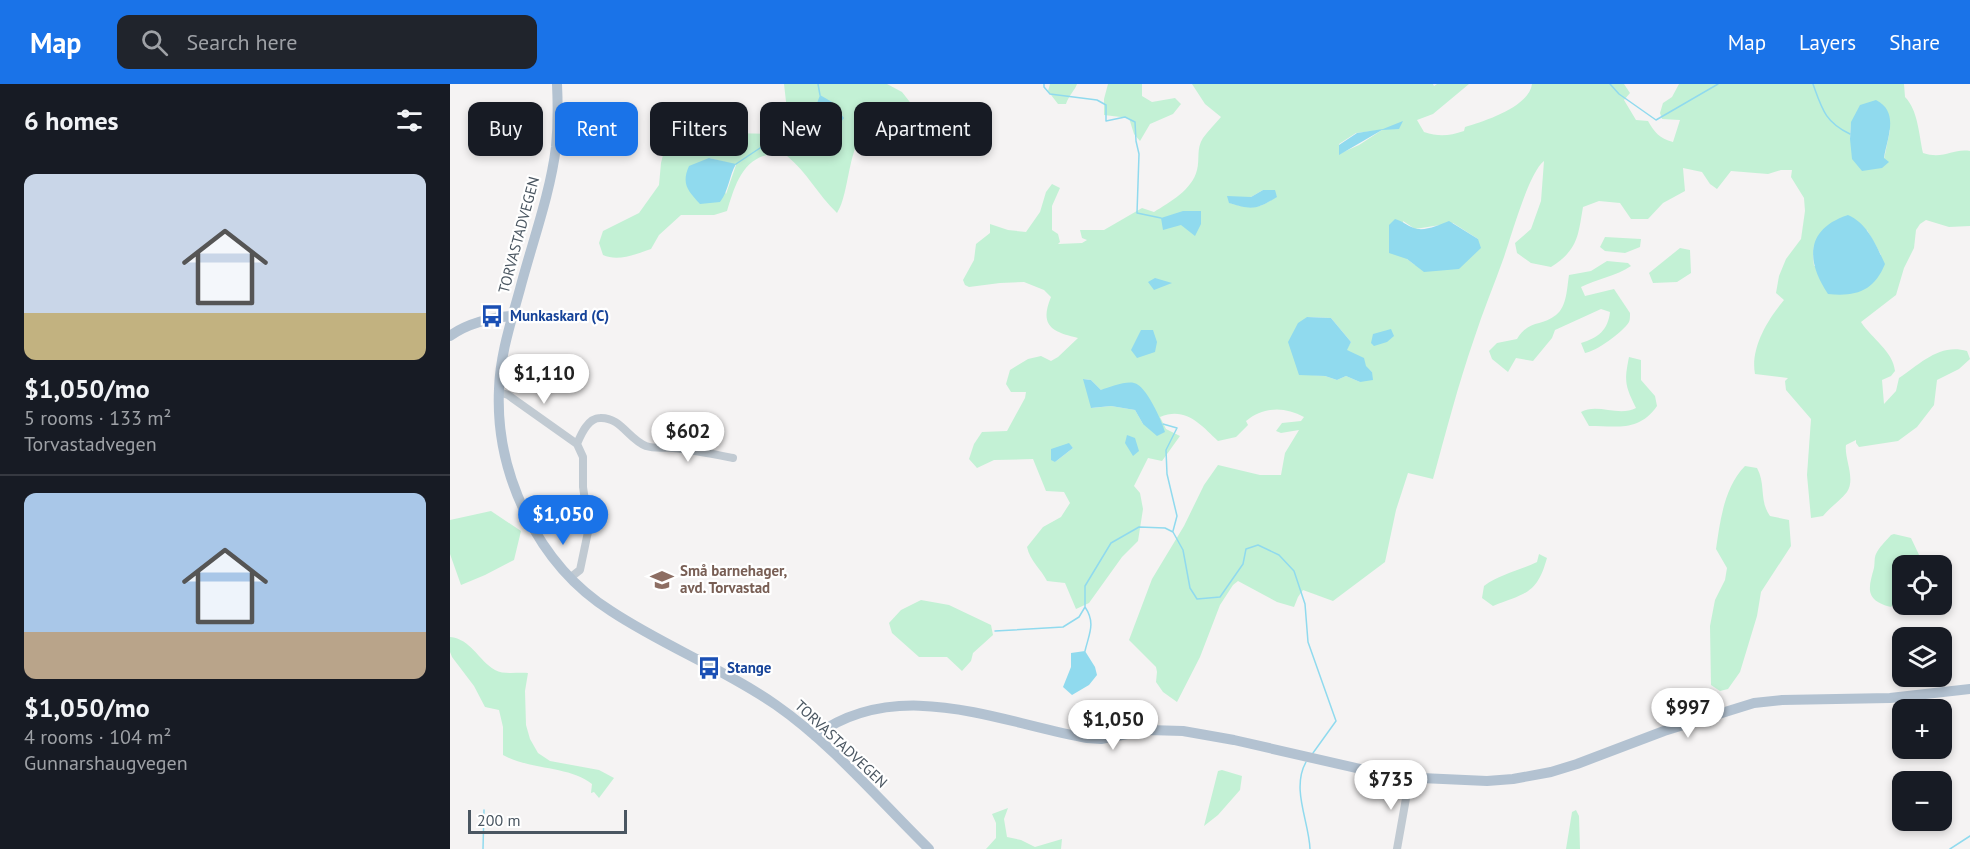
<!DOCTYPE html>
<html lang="en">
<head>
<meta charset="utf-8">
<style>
  :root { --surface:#171b24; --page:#20242c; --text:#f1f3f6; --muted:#9ea1a6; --line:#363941; --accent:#1a73e8 }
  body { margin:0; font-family:"PT Sans",sans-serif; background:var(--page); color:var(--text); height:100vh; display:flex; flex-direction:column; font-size:22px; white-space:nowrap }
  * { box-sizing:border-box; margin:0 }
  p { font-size:20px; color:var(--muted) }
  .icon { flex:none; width:33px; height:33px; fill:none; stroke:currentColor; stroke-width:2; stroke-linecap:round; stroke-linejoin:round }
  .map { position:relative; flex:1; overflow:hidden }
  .details { display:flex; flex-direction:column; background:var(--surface); width:450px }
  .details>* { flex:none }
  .guide { position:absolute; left:18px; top:18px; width:570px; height:54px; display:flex; gap:12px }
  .tools { position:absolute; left:1442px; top:471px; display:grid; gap:12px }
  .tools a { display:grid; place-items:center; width:60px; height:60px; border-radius:12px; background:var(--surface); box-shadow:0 3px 9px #0003; font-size:30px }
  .scale { position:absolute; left:18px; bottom:15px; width:159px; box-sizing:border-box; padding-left:6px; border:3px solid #4a5661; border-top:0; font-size:16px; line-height:21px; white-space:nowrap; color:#4a5661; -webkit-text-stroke:4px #fff; paint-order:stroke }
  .price { position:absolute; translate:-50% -51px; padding:0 14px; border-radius:21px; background:#fff; color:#222; font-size:20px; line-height:39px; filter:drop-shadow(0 2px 3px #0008) }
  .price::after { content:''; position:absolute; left:50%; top:36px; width:18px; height:14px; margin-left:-9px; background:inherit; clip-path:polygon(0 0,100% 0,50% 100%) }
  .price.selected { background:var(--accent); color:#fff }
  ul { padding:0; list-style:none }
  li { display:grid; align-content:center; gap:12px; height:318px; padding:0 24px }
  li+li { border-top:2px solid var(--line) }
  li span { display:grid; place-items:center; height:186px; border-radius:12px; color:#555 }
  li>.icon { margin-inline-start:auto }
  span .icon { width:108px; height:108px; fill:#fffc; stroke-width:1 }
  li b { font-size:26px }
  h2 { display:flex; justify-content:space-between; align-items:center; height:72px; padding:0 24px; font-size:26px }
  .tag { padding:0 21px; border-radius:12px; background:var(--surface); box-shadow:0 3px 9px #0003; font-size:21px; line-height:54px }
  .tag.selected { background:var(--accent); color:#fff }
  header { display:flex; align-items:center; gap:36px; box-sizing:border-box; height:84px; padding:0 30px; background:var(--accent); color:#fff }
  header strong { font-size:28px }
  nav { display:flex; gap:33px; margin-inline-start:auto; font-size:21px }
  .search { width:420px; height:54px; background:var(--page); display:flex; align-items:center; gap:15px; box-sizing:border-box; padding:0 21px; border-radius:12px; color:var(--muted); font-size:22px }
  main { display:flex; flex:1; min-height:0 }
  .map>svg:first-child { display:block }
  .green { fill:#c3f1d5; fill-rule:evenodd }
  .water { fill:#90daee }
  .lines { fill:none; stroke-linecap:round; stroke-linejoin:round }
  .stream { stroke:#90daee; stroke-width:1.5 }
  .minor { stroke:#c1cad2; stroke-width:8 }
  .major { stroke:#b3c2d1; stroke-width:10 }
  .labels { text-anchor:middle; stroke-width:4.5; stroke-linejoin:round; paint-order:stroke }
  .street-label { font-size:15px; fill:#4a5661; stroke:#fff }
  .transit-label { font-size:15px; font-weight:bold; fill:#164399; stroke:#fff; text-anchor:start }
  .education-label { font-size:15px; font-weight:bold; fill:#785e54; stroke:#fff; text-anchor:start }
</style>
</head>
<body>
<header>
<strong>Map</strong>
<div class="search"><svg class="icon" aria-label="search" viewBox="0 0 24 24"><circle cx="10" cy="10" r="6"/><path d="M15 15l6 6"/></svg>Search here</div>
<nav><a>Map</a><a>Layers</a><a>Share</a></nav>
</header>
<main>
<section class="details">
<h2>6 homes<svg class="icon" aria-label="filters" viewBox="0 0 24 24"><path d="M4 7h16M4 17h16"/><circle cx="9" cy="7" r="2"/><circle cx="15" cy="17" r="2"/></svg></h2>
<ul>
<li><span style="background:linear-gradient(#c9d6e8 75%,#c2b280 0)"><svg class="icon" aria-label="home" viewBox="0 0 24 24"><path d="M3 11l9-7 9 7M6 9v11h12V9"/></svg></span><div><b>$1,050/mo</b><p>5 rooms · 133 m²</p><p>Torvastadvegen</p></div></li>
<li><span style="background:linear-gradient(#a9c7e8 75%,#b9a48a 0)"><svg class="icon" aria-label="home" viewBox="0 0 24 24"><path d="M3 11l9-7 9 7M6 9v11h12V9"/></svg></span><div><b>$1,050/mo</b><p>4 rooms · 104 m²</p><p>Gunnarshaugvegen</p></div></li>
</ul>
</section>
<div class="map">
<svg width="1520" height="765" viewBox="0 0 1520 765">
  <rect width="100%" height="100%" fill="#f5f3f3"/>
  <path class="green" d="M 334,0 L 437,0 L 452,8 L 470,31 L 482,40 L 480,51 C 457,61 441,36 423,42 C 397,51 401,109 387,129 C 367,110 358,89 336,71 C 330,71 323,70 317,71 C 291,77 284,105 277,127 L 264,131 L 231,131 L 209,151 L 201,165 C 186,170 168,178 153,171 L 149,159 L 153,147 L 189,129 L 209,101 L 211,79 L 214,67 L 231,55 L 257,69 L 279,49 L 330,50 L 338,35 ZM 259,74 L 286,81 L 276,110 Z
    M 600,0 L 627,0 C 625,6 619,11 616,20 L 608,20 L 598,7 Z
    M 658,0 L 692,0 L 692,12 L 702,18 L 725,14 L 731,20 L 723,30 L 700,40 L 690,57 L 684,50 L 679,34 L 654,31 L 654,15 Z
    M 742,0 L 983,0 L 984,2 L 987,0 L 1019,0 L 983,30 L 967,36 L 974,48 C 989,53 999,52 1014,47 L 1015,43 C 1035,37 1079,23 1082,0 L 1174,0 L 1180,9 L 1174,16 L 1186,36 L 1198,37 C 1205,49 1209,54 1223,58 L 1230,36 L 1212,35 L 1210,29 L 1213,19 L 1222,13 L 1229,0 L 1454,0 L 1455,13 C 1468,26 1469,51 1473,69 C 1494,76 1503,64 1520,67 L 1520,142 L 1499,143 L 1476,136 L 1470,140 L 1466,146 L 1464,164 L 1454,184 L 1446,211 L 1411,238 C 1422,255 1443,267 1445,287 L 1441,292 L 1432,296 L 1434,320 L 1446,307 L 1449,294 C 1471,279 1490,259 1517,267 L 1520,275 L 1509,285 L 1487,296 L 1484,321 L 1467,343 L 1448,357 L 1409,363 L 1406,359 L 1406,356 L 1396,361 C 1394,374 1406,395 1397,408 C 1391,416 1380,423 1373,432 L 1361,434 L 1357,391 L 1361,335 L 1336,306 L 1335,297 L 1338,294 L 1305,290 C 1300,264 1318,235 1334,216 L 1326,209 L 1329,192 L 1336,175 L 1351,155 L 1355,127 L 1354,114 L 1341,93 L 1342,86 L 1331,86 L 1318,90 L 1281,87 L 1267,105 L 1260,100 L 1252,88 L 1233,84 L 1235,107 L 1213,119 L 1198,135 L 1181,135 L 1170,119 L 1149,117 L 1133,123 C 1128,152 1128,166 1101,183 L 1081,179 L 1067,169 L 1065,159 L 1081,145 L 1091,117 L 1094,77 C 1079,88 1061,153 1054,173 C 1044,201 1033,227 1024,255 C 1008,301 996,348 983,395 L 958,389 L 946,426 L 935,478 L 883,517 L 853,506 L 848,513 L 844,523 L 827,518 L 788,497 L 783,501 L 770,521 L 750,573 L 727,618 L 713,608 L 706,598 L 707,588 L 706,583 L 679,556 L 702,495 L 734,442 L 754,401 L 768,381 L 810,391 L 831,391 L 835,369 L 849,346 L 831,349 L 826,347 L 832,339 L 851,337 L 854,333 C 834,322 813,323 796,337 L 798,341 L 786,353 L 768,357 C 751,341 736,322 710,333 L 716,345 L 730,352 L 712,377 L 698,374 L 684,402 L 690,409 L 693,425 L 688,457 L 672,473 L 639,519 L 626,525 L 615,499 L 597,497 C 591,485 580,477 577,463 L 593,443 L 611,433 L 620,419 L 614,408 L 596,407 L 583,375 L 544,376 L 527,384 L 519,375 L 524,360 L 532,348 L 557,347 L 575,314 L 576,308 L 561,308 L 556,300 L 560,286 L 578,275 L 591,272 L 601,277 L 608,273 L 628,254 C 602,248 589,242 601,213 L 594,206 L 574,198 L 550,199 L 519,203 L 515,201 L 513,196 L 524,176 L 526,160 L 540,149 L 540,140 L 558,146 L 576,148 L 590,128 L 596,108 L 602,100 L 610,104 L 602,122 L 602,146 L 608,150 L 610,158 L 608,160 L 632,159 L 637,156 L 632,154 L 630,146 L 654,146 L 692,124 L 704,128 C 720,118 742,106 747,86 C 750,75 746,65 753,54 C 758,47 765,40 771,33 L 755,20 ZM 1401,39 L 1440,46 L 1434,75 L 1400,55 ZM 932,46 L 909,61 L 889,70 L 889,60 L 906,49 ZM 813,106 L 827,112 C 808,126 801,125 780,119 L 778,113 L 801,113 ZM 953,137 L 965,145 L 1003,139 L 1028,155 L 965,181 L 957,175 ZM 1417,146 L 1431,171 L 1364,182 L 1363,171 L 1364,161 ZM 857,233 L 881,234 L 901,258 L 896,266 L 922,288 L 910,298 L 896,292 L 887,296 L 875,292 L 849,290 ZM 634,295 L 641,296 L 651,306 L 713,340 L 693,340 L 685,326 L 661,322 L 642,324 ZM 619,360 L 623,364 L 605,378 L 601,366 Z
    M 1155,153 L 1191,155 L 1190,163 L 1175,169 L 1155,167 L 1150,163 Z
    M 1230,164 L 1240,166 L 1241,189 L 1227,198 L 1203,199 L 1199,189 Z
    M 1157,177 L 1178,179 L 1181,182 C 1166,192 1147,195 1131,203 L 1135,212 L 1164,205 L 1180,229 C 1180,232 1180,236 1179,238 C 1173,248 1145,268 1135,269 L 1131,259 C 1148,254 1158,246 1160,228 L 1151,225 L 1105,246 L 1102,254 L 1083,277 L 1066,274 L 1058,288 L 1042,275 L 1039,267 L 1047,259 L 1067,255 C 1079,235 1091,243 1106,231 C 1117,223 1117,203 1119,191 L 1141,187 Z
    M 1179,273 L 1191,276 L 1191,296 L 1205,312 L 1207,322 C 1189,348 1167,342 1139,342 L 1131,328 C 1147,319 1169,333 1186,324 C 1175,301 1174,298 1179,273 Z
    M 1295,382 L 1307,384 C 1316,400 1309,417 1320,432 L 1339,436 L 1341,462 L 1311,508 L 1307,532 L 1290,588 L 1278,605 L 1270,607 L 1261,601 L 1260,542 L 1265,516 L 1275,496 L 1277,484 L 1266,465 C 1270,438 1274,403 1295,382 Z
    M 41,427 L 71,447 L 64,476 L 35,491 L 11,501 L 0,470 L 0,436 Z
    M 1444,450 L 1461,454 L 1471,475 L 1467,481 L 1452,482 C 1452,496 1451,512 1441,523 C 1415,516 1418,505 1424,484 C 1425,479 1424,474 1426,470 C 1429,463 1436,457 1441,451 Z
    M 1089,470 L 1097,474 C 1087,510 1076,509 1043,522 L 1032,514 L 1034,502 C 1050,490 1069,487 1087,478 Z
    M 471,516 L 499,521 L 541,541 L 543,551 L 523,569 L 521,577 L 512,587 L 497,573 L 469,573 L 442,549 L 439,539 L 451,526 Z
    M 0,553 C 21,555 28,576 45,586 C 54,591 67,588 78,589 L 75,607 L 76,641 L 80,655 L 88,669 L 100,677 L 149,686 L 164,694 L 149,714 L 144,708 L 141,709 L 142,700 C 120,682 80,686 53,671 L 53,643 L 49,626 L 35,623 L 24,602 L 2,573 L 0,568 Z
    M 772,686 L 792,692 L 790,706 L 768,731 L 754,742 L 768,687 Z
    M 558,724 L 554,735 L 557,753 L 571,756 L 585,763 L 612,755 L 611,765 L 536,765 L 546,754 L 546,739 L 542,730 Z
    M 1126,726 L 1129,732 L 1130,765 L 1116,765 L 1122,728 Z"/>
  <path class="water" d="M 370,11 L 382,18 L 394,34 L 388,42 L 375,42 L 366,22 Z
    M 1426,16 C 1450,28 1437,54 1434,74 L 1439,78 L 1432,84 L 1412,87 L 1402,75 L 1400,55 L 1401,38 L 1410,21 Z
    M 953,37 L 949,45 L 932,46 L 889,71 L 889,61 L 907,49 L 933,45 Z
    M 259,74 L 286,80 C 279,92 279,106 270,118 L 250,120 C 238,107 231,100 239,82 Z
    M 813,106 L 825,106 L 827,113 C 806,126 802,126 779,119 L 777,112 L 801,113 Z
    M 733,127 L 751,127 L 751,140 L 745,152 L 731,141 L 713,146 L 711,134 Z
    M 1398,131 C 1418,140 1426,161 1435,180 C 1424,207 1406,213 1378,210 C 1356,177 1355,145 1398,131 Z
    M 945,135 C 953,137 957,142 964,144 C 974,148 989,141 999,137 L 1028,155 L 1031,164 L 1009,185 L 974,188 L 957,175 L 939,169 L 939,141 Z
    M 705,194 L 722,199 L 704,206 L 698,198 Z
    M 857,233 L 881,234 L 901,258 L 897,266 L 914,274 L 916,282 L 922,288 L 923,296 L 910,298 L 896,292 L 887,296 L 875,292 L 849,291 L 838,258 L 848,239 Z
    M 941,245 L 944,252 L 937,258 L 924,262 L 921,259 L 923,250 Z
    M 691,246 L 703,246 L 707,258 L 705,268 L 687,274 L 681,266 Z
    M 633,295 L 641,296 L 651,306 C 660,303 675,297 684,299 C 696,301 712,337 715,348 L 707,352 L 693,340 L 685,326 L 661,322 L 641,324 Z
    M 677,351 L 685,354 L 689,367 L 683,372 L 675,359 Z
    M 619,359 L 623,364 L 605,378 L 601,376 L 601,365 Z
    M 635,567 L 645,583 L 647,591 L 639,601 L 622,611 L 613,603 L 621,583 L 621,569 Z"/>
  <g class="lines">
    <path class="stream" d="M 368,0 L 370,11
      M 594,0 L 594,3 L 600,10 L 647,16 L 656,21 L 656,37 L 675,33 L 685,38 L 686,57 L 689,70 L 687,129 L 711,134
      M 1160,0 L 1169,10 L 1206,36 L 1268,0
      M 1363,0 C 1372,25 1375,38 1400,50
      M 286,80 L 310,64 L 354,58 L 375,42
      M 713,340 L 727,344 L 716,366 L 717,390 L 727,432 L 723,447
      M 635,523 C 646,539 639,550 635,567
      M 545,547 L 613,543 L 629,533 L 635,523 L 635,502 L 661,459 L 689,443 L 715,444 L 723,448 L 733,466 L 740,504 L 747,515 L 770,513 L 793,480 L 796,465 L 808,461 L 829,471 L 844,487 L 855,520 L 858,558 L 886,637 L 863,669
      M 856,678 C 841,705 859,737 860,765
      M 33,765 L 34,726
      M 1500,765 L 1520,752"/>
    <path class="minor" d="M 49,308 L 58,311 L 127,360 L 133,373 L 133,403 L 139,443 L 130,486 L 121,493
      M 127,360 C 131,350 138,334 150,334 C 171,333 178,355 196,362 C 205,365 214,363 223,364 C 244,366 263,370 283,374
      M 947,765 L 960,692"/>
    <path class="major" d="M 107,0 C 108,21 108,42 106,63 C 100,111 82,159 70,205 C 61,238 50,271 49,305 C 45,390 88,481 161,527 C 214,562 274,585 326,621 C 382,660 431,718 479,765
      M 0,252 C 16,240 42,233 62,232
      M 365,652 C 448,591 548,638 637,654 L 651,655 L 698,646 L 733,647 L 784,656 L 919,687 L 971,694 L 1037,697 L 1063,695 L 1101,688 L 1127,680 L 1214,647 L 1304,619 L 1332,616 L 1440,614 L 1520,605"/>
  </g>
  <defs>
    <g id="bus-bare" transform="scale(1.8)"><path d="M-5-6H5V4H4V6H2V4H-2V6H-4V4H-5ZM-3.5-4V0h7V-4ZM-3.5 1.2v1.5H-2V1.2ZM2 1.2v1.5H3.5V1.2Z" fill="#1a4fb4" stroke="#fff" stroke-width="2.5" paint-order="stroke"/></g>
    <g id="school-bare" transform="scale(1.8)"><path d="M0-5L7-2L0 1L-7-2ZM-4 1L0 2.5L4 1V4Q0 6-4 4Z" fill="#8d6e63" stroke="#fff" stroke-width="2.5" paint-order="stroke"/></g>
  </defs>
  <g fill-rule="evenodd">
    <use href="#bus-bare" x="42" y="232"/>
    <use href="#school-bare" x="212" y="496"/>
    <use href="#bus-bare" x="259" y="584"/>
  </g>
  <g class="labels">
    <g class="street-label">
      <text transform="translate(69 151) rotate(-75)" y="5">TORVASTADVEGEN</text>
      <text transform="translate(391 660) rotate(43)" y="5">TORVASTADVEGEN</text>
    </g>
    <g class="transit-label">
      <text x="60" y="237">Munkaskard (C)</text>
      <text x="277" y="589">Stange</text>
    </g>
    <g class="education-label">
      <text x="230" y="492">Små barnehager,<tspan x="230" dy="17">avd. Torvastad</tspan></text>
    </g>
  </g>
</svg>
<div class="tools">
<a><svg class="icon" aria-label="locate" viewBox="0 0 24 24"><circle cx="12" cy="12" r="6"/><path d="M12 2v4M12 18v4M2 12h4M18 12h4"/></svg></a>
<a><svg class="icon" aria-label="layers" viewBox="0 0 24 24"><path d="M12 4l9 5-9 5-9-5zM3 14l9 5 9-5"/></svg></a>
<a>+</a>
<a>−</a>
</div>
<div class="scale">200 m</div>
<b class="price" style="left:94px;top:321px">$1,110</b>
<b class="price" style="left:238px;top:379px">$602</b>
<b class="price selected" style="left:113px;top:462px">$1,050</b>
<b class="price" style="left:1238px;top:655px">$997</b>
<b class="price" style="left:663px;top:667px">$1,050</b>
<b class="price" style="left:941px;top:727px">$735</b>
<div class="guide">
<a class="tag">Buy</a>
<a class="tag selected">Rent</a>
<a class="tag">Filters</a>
<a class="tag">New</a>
<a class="tag">Apartment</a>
</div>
</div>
</main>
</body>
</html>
